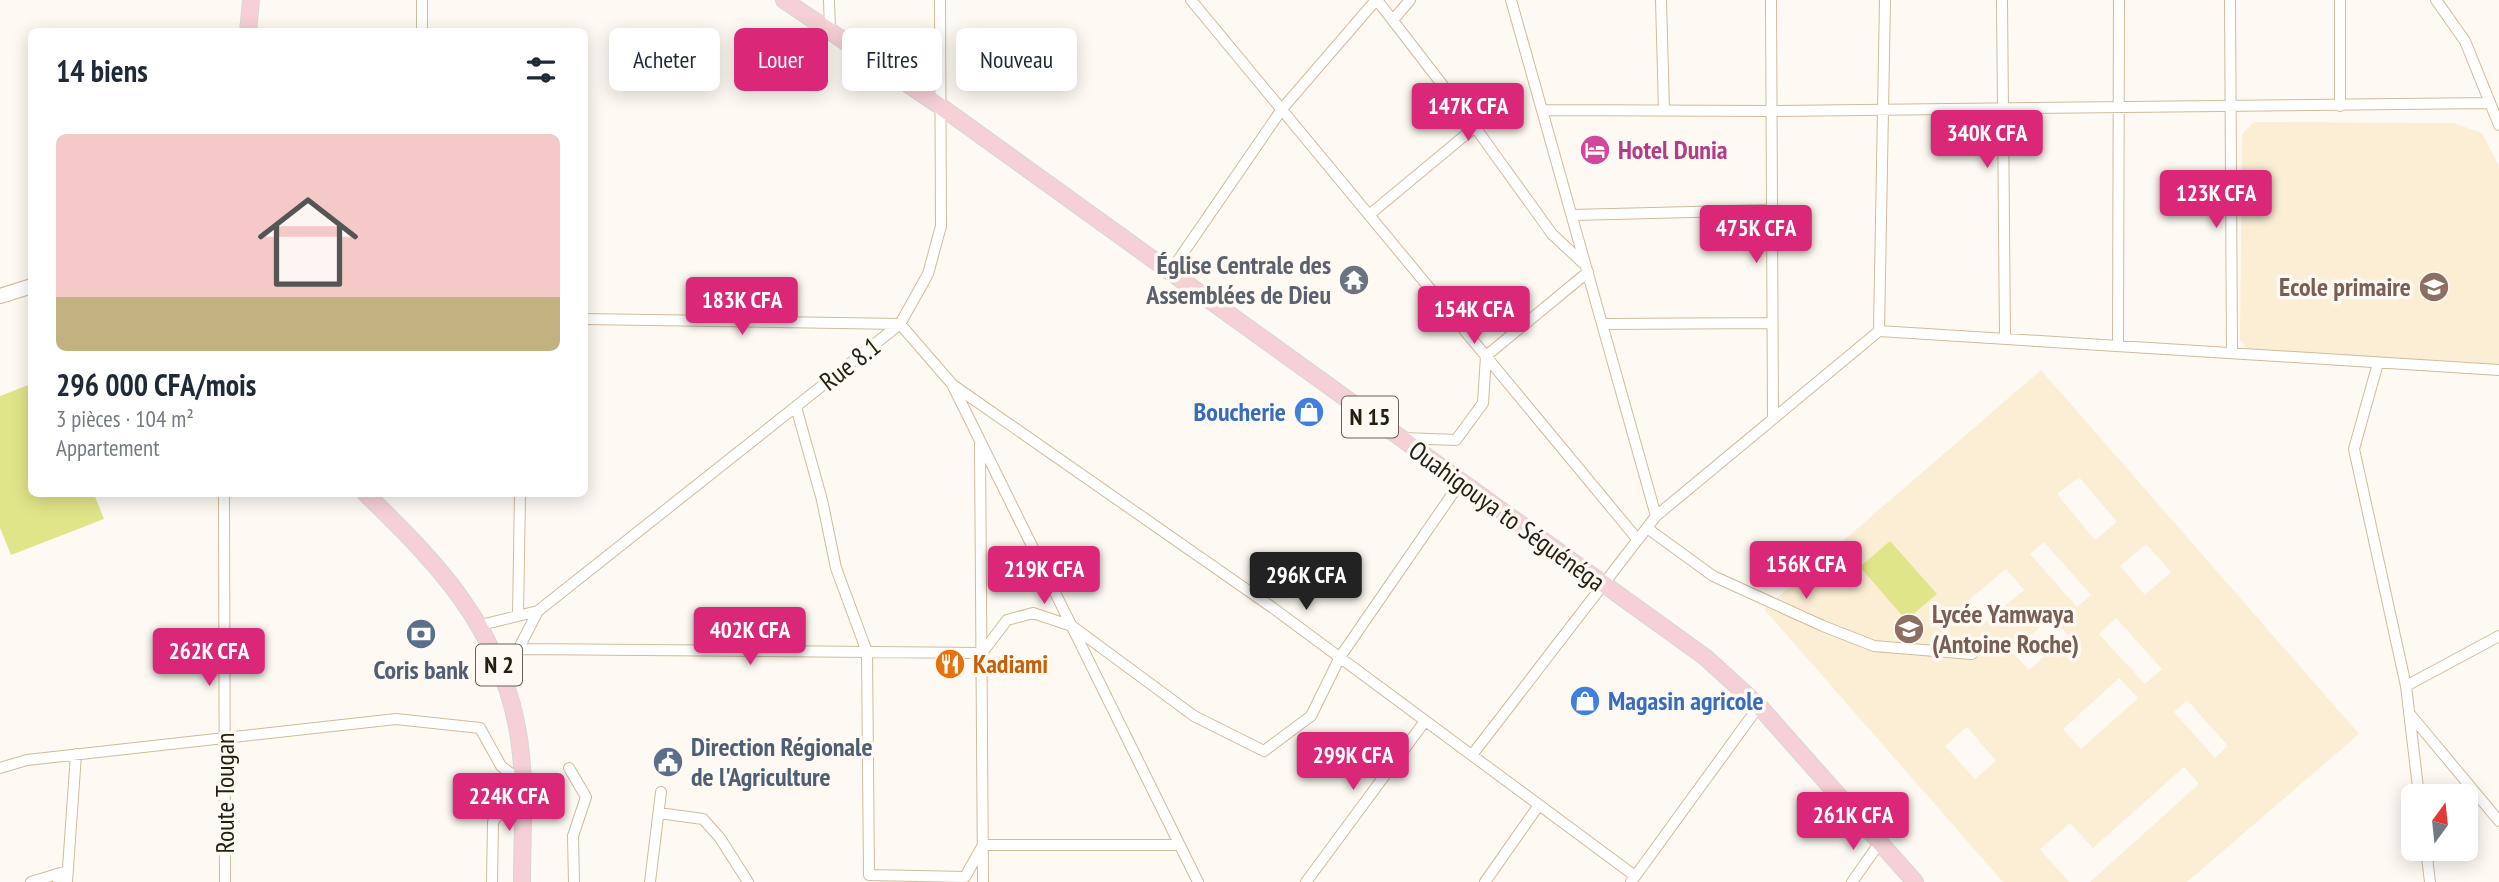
<!DOCTYPE html>
<html lang="fr">
<head>
<meta charset="utf-8">
<style>
  :root { --surface:#fff; --page:#f6f6f7; --text:#1f2937; --muted:#747a83; --accent:#db2777 }
  body { margin:0; font-family:"PT Sans Narrow",sans-serif; background:var(--page); color:var(--text); height:100vh; display:flex; flex-direction:column; font-size:26px; white-space:nowrap }
  * { box-sizing:border-box; margin:0 }
  p { font-size:23px; color:var(--muted) }
  .icon { flex:none; width:38px; height:38px; fill:none; stroke:currentColor; stroke-width:2; stroke-linecap:round; stroke-linejoin:round }
  .map { position:relative; flex:1; overflow:hidden }
  .panel { position:absolute; left:28px; top:28px; width:560px; height:469px; display:flex; flex-direction:column; background:var(--surface); border-radius:10px; box-shadow:0 4px 18px #0003 }
  .panel>* { flex:none }
  .guide { position:absolute; left:609px; top:28px; width:665px; height:63px; display:flex; gap:14px }
  .needle { width:46px; rotate:15deg }
  .controls { position:absolute; left:2401px; top:784px; display:grid; gap:14px }
  .controls a { display:grid; place-items:center; width:77px; height:77px; border-radius:10px; background:var(--surface); box-shadow:0 4px 18px #0003; font-size:35px }
  .price { position:absolute; translate:-50% -60px; padding:0 16px; border-radius:7px; background:var(--accent); color:#fff; font-size:23px; line-height:46px; filter:drop-shadow(0 2px 4px #0008) }
  .price::after { content:''; position:absolute; left:50%; top:42px; width:21px; height:16px; margin-left:-10px; background:inherit; clip-path:polygon(0 0,100% 0,50% 100%) }
  .price.selected { background:#222; color:#fff }
  ul { padding:0; list-style:none }
  li { display:grid; align-content:center; gap:14px; height:371px; padding:0 28px }
  li span { display:grid; place-items:center; height:217px; border-radius:10px; color:#555 }
  li>.icon { margin-inline-start:auto }
  span .icon { width:126px; height:126px; fill:#fffc; stroke-width:1 }
  li b { font-size:30px }
  h2 { display:flex; justify-content:space-between; align-items:center; height:84px; padding:0 28px; font-size:30px }
  .chip { padding:0 24px; border-radius:10px; background:var(--surface); box-shadow:0 4px 18px #0003; font-size:24px; line-height:63px }
  .chip.selected { background:var(--accent); color:#fff }
  .map>svg:first-child { display:block }
  .built { fill:#fcedd5; fill-rule:evenodd }
  .garden { fill:#e1e589 }
  .lines { fill:none; stroke-linecap:round; stroke-linejoin:round }
  .street-casing { stroke:#d0bb9b; stroke-width:12 }
  .secondary-casing { stroke:#d0bb9b; stroke-width:16 }
  .primary-casing { stroke:#d8d6d4; stroke-width:18 }
  .street { stroke:#fff; stroke-width:10 }
  .secondary { stroke:#fff; stroke-width:14 }
  .primary { stroke:#f5d1d6; stroke-width:16 }
  .labels { text-anchor:middle; stroke-width:7; stroke-linejoin:round; paint-order:stroke }
  .shield { fill:#fefaf3; stroke:#666055; stroke-width:2 }
  .shield-label { font-size:24px; font-weight:bold; fill:#251e11 }
  .hotel-label { font-size:26px; font-weight:bold; fill:#b23c85; stroke:#fefaf3; text-anchor:start }
  .worship-label { font-size:26px; font-weight:bold; fill:#5b616d; stroke:#fefaf3; text-anchor:end }
  .education-label { font-size:26px; font-weight:bold; fill:#785e54; stroke:#fefaf3; text-anchor:end }
  .street-label { font-size:26px; fill:#251e11; stroke:#fefaf3 }
  .shop-label { font-size:26px; font-weight:bold; fill:#366cbe; stroke:#fefaf3; text-anchor:end }
  .food-label { font-size:26px; font-weight:bold; fill:#c56008; stroke:#fefaf3; text-anchor:start }
  .service-label { font-size:26px; font-weight:bold; fill:#4e5e75; stroke:#fefaf3 }
</style>
</head>
<body>
<div class="map">
<svg width="2499" height="882" viewBox="0 0 2499 882">
  <rect width="100%" height="100%" fill="#fefaf3"/>
  <path class="built" d="M 2254,122 L 2453,123 L 2482,133 L 2499,166 L 2499,367 L 2250,352 L 2240,340 L 2242,134 Z
    M 2041,370 L 2359,734 L 2187,882 L 2090,882 L 2199,784 L 2184,767 L 2093,848 L 2070,823 L 2040,849 L 2069,882 L 2003,882 L 1764,609 ZM 2079,477 L 2117,522 L 2095,540 L 2057,494 ZM 2044,542 L 2091,595 L 2077,607 L 2030,554 ZM 2146,544 L 2171,572 L 2145,595 L 2120,566 ZM 2006,569 L 2024,590 L 1984,623 L 1966,602 ZM 2051,617 L 2068,635 L 2029,670 L 2012,652 ZM 2116,618 L 2162,669 L 2145,684 L 2099,634 ZM 2119,678 L 2138,698 L 2081,749 L 2063,729 ZM 2187,700 L 2228,746 L 2215,758 L 2174,712 ZM 1967,727 L 1996,761 L 1975,779 L 1945,746 Z"/>
  <path class="garden" d="M 31,384 L 32,494 L 94,494 L 104,519 L 11,555 L 0,528 L 0,396 Z
    M 1890,541 L 1937,594 L 1906,620 L 1860,567 Z"/>
  <g class="lines">
    <g class="street-casing">
      <path id="street" d="M 829,0 L 830,31
        M 1191,0 L 1638,540
        M 1377,0 L 1475,127 L 1552,234 L 1582,262
        M 1661,0 L 1664,110
        M 1771,0 L 1773,419
        M 2002,0 L 2005,339
        M 2230,0 L 2232,353
        M 2340,0 L 2340,106
        M 2436,0 L 2465,41 L 2499,125
        M 1393,20 L 1410,0
        M 422,32 L 422,0
        M 1542,110 L 1771,111 L 2489,103
        M 1369,215 L 1475,127
        M 1572,215 L 1771,210
        M 1170,272 L 1282,109 L 1376,0
        M 584,319 L 900,324 L 952,384 L 1198,882
        M 1602,324 L 1772,323
        M 1879,331 L 1885,0
        M 2118,346 L 2119,0
        M 2378,363 L 2354,449 L 2406,686 L 2419,796
        M 953,385 L 1273,608 L 1635,876
        M 796,407 L 822,500 L 836,568 L 867,652 L 869,875 L 965,877 L 983,845 L 1180,845
        M 1403,438 L 1456,440 L 1483,403 L 1486,356 L 1588,272
        M 980,444 L 983,882
        M 224,494 L 225,882
        M 1656,516 L 1879,331 L 2499,370
        M 1647,528 L 1713,576 L 1823,626 L 1874,646 L 1972,654
        M 538,611 L 900,324 L 928,274 L 941,226 L 940,0
        M 518,616 L 520,494
        M 481,625 L 538,611 L 504,677
        M 519,649 L 982,653 L 1007,620 L 1033,613 L 1072,626 L 1194,716 L 1264,751 L 1311,716 L 1340,657 L 1460,483
        M 2406,686 L 2499,636
        M 2409,713 L 2499,821
        M 1472,755 L 1656,516 L 1511,0
        M 0,768 L 27,760 L 396,719 L 480,728 L 501,766 L 522,782 L 493,822 L 492,882
        M 569,768 L 586,797 L 573,836 L 574,882
        M 659,813 L 703,819 L 720,838 L 748,882
        M 2426,849 L 2430,882
        M 31,882 L 67,871 L 58,882
        M 67,882 L 76,754
        M 650,882 L 661,792
        M 1306,882 L 1425,721
        M 1485,882 L 1539,805
        M 1631,882 L 1759,706
        M 1852,882 L 1881,841"/>
    </g>
    <g class="secondary-casing">
      <path id="secondary" d="M 0,296 L 32,286"/>
    </g>
    <g class="primary-casing">
      <path id="primary" d="M 784,0 L 940,106 L 1705,657 L 1759,706 L 1915,882
        M 248,32 L 251,0
        M 366,494 C 436,562 495,622 516,722 C 527,773 522,830 522,882"/>
    </g>
    <use href="#street" class="street"/>
    <use href="#secondary" class="secondary"/>
    <use href="#primary" class="primary"/>
  </g>
  <defs>
    <g id="hotel-disc" transform="scale(1.575)"><circle r="9.5" fill="#d1479c" stroke="#fefaf3"/><path d="M-6-4.5h1.5V1H6V5H4.5V3h-9V5H-6ZM-4 0a1.8 1.8 0 1 1 3.6 0ZM.5 0V-2.5h3Q6-2.5 6 0Z" fill="#fff"/></g>
    <g id="temple-disc" transform="scale(1.575)"><circle r="9.5" fill="#6b7280" stroke="#fefaf3"/><path d="M0-6L5-2H3V0L6.5 2.5H4V6H1.5V3h-3V6H-4V2.5H-6.5L-3 0V-2H-5Z" fill="#fff"/></g>
    <g id="school-disc" transform="scale(1.575)"><circle r="9.5" fill="#8d6e63" stroke="#fefaf3"/><path d="M0-5L7-2L0 1L-7-2ZM-4 1L0 2.5L4 1V4Q0 6-4 4Z" fill="#fff"/></g>
    <g id="shop-disc" transform="scale(1.575)"><circle r="9.5" fill="#3f7fe0" stroke="#fefaf3"/><path d="M-5-2.5h2.3a2.7 3.5 0 0 1 5.4 0H5L5.5 6h-11ZM-1.5-2.5h3a1.5 2.3 0 0 0-3 0Z" fill="#fff"/></g>
    <g id="bank-disc" transform="scale(1.575)"><circle r="9.5" fill="#5c6f8a" stroke="#fefaf3"/><path d="M-6-4H6V4H-6ZM0-2.3a2.3 2.3 0 1 0 0 4.6a2.3 2.3 0 1 0 0-4.6Z" fill="#fff"/></g>
    <g id="restaurant-disc" transform="scale(1.575)"><circle r="9.5" fill="#e8710a" stroke="#fefaf3"/><path d="M-5-6h1v4h1v-4h1v4h1v-4h1v5L-1.5 .5V6h-2V.5L-5-1ZM5-6V6H3V1.5H1.5Q1.5-4 5-6Z" fill="#fff"/></g>
    <g id="civic-disc" transform="scale(1.575)"><circle r="9.5" fill="#5c6f8a" stroke="#fefaf3"/><path d="M-.6-6.5H3V-4.5H.6V-3L4-1V1h2V6H-6V1h2V-1L-.6-3ZM-1.2 2.5V6h2.4V2.5Z" fill="#fff"/></g>
  </defs>
  <g fill-rule="evenodd">
    <use href="#hotel-disc" x="1595" y="150"/>
    <use href="#temple-disc" x="1354" y="280"/>
    <use href="#school-disc" x="2434" y="287"/>
    <use href="#shop-disc" x="1309" y="412"/>
    <use href="#school-disc" x="1909" y="629"/>
    <use href="#bank-disc" x="421" y="634"/>
    <use href="#restaurant-disc" x="950" y="664"/>
    <use href="#shop-disc" x="1585" y="701"/>
    <use href="#civic-disc" x="668" y="762"/>
  </g>
  <g class="labels">
    <g class="shield">
      <rect x="1342" y="396.5" width="56" height="41" rx="5"/>
      <rect x="476" y="644.5" width="46" height="41" rx="5"/>
    </g>
    <g class="shield-label">
      <text x="1370" y="425">N 15</text>
      <text x="499" y="673">N 2</text>
    </g>
    <g class="hotel-label">
      <text x="1618" y="159">Hotel Dunia</text>
    </g>
    <g class="worship-label">
      <text x="1331" y="274">Église Centrale des<tspan x="1331" dy="30">Assemblées de Dieu</tspan></text>
    </g>
    <g class="education-label">
      <text x="2411" y="296">Ecole primaire</text>
      <text x="1932" y="623" text-anchor="start">Lycée Yamwaya<tspan x="1932" dy="30">(Antoine Roche)</tspan></text>
    </g>
    <g class="street-label">
      <text transform="translate(850 364) rotate(-38)" y="9">Rue 8.1</text>
      <text transform="translate(1507 516) rotate(36)" y="9">Ouahigouya to Séguénéga</text>
      <text transform="translate(225 793) rotate(-90)" y="9">Route Tougan</text>
    </g>
    <g class="shop-label">
      <text x="1286" y="421">Boucherie</text>
      <text x="1608" y="710" text-anchor="start">Magasin agricole</text>
    </g>
    <g class="food-label">
      <text x="973" y="673">Kadiami</text>
    </g>
    <g class="service-label">
      <text x="421" y="679">Coris bank</text>
      <text x="691" y="756" text-anchor="start">Direction Régionale<tspan x="691" dy="30">de l'Agriculture</tspan></text>
    </g>
  </g>
</svg>
<div class="controls">
<a><svg class="needle" viewBox="-14 -14 28 28"><path d="M0-13l5 13h-10z" fill="#e53935"/><path d="M0 13l5-13h-10z" fill="#747a83"/></svg></a>
</div>
<b class="price" style="left:1468px;top:143px">147K CFA</b>
<b class="price" style="left:1987px;top:170px">340K CFA</b>
<b class="price" style="left:2216px;top:230px">123K CFA</b>
<b class="price" style="left:1756px;top:265px">475K CFA</b>
<b class="price" style="left:742px;top:337px">183K CFA</b>
<b class="price" style="left:1474px;top:346px">154K CFA</b>
<b class="price" style="left:1806px;top:601px">156K CFA</b>
<b class="price" style="left:1044px;top:606px">219K CFA</b>
<b class="price selected" style="left:1306px;top:612px">296K CFA</b>
<b class="price" style="left:750px;top:667px">402K CFA</b>
<b class="price" style="left:209px;top:688px">262K CFA</b>
<b class="price" style="left:1353px;top:792px">299K CFA</b>
<b class="price" style="left:509px;top:833px">224K CFA</b>
<b class="price" style="left:1853px;top:852px">261K CFA</b>
<div class="guide">
<a class="chip">Acheter</a>
<a class="chip selected">Louer</a>
<a class="chip">Filtres</a>
<a class="chip">Nouveau</a>
</div>
<section class="panel">
<h2>14 biens<svg class="icon" aria-label="filters" viewBox="0 0 24 24"><path d="M4 7h16M4 17h16"/><circle cx="9" cy="7" r="2"/><circle cx="15" cy="17" r="2"/></svg></h2>
<ul>
<li><span style="background:linear-gradient(#f6c9c9 75%,#c2b280 0)"><svg class="icon" aria-label="home" viewBox="0 0 24 24"><path d="M3 11l9-7 9 7M6 9v11h12V9"/></svg></span><div><b>296 000 CFA/mois</b><p>3 pièces · 104 m²</p><p>Appartement</p></div></li>
</ul>
</section>
</div>
</body>
</html>
